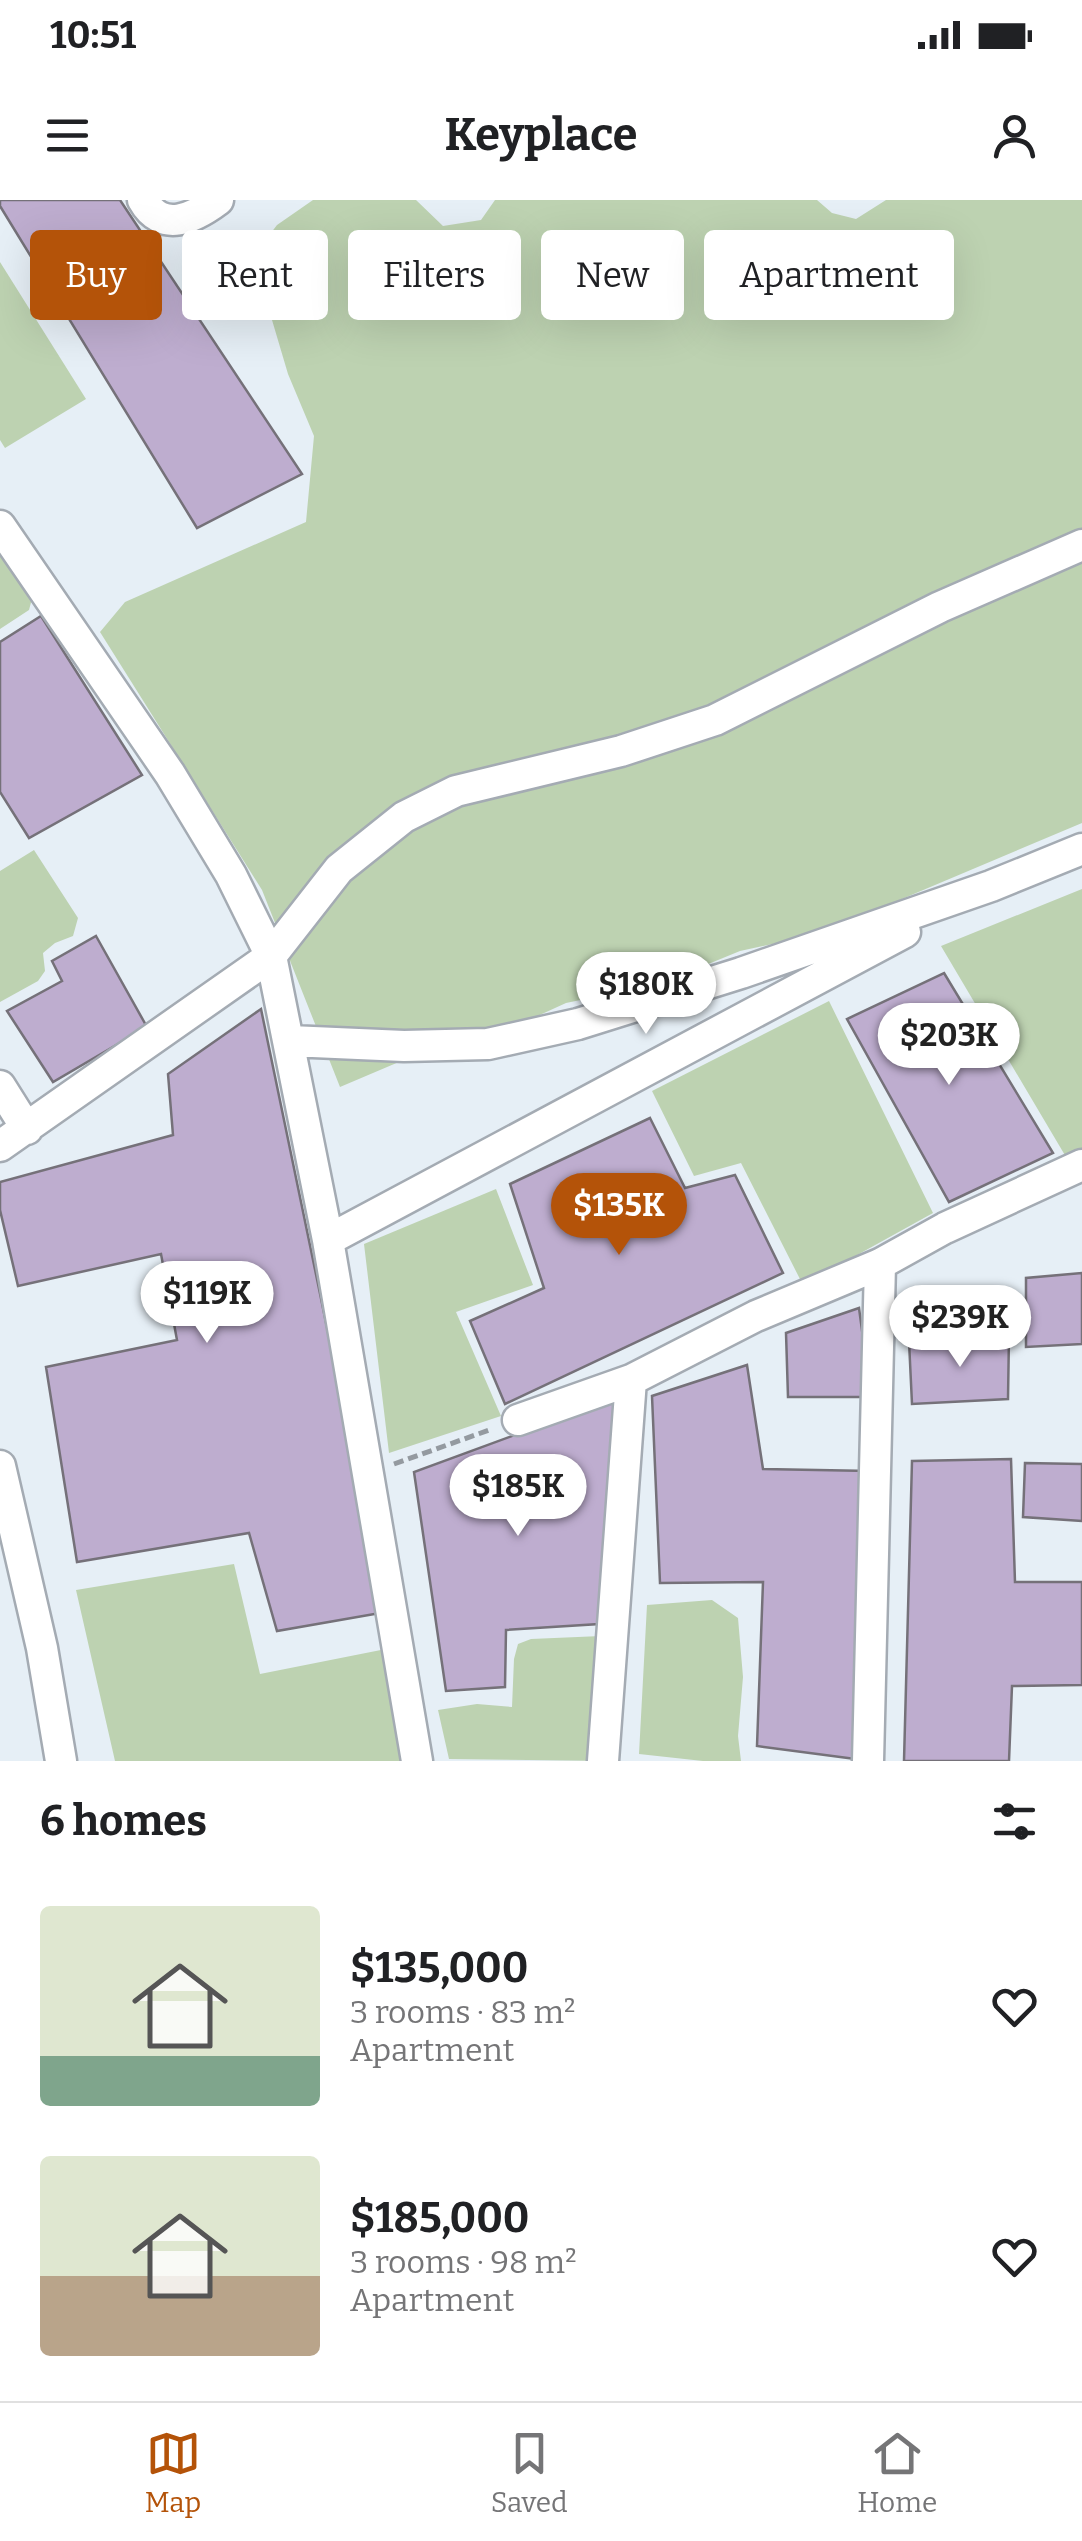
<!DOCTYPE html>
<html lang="en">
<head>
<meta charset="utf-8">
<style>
  :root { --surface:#fff; --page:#f2f2f2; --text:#202124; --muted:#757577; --line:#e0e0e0; --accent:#b45309 }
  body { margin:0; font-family:Bitter,serif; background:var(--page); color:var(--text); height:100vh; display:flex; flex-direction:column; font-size:38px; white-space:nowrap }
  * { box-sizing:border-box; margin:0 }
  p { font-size:32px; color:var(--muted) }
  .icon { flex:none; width:55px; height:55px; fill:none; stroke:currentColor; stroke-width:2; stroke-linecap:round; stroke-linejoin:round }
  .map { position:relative; height:1561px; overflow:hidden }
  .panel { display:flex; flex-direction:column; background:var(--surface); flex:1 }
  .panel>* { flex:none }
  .banner { position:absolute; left:30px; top:30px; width:1022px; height:90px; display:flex; gap:20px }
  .price { position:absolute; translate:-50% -85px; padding:0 22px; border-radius:35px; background:#fff; color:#222; font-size:32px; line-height:65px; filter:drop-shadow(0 2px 5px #0008) }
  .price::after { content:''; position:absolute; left:50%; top:60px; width:30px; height:22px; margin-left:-15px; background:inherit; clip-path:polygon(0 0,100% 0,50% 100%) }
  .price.current { background:var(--accent); color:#fff }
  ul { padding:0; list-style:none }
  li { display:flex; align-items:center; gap:30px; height:250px; padding:0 40px }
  li span { display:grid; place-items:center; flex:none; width:280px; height:200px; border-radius:10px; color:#555 }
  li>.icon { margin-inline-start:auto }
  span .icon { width:120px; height:120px; fill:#fffc; stroke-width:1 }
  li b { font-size:42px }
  h2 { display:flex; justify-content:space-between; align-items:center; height:120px; padding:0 40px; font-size:42px }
  .tag { padding:0 35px; border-radius:10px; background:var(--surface); box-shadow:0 10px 40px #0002; font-size:35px; line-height:90px }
  .tag.current { background:var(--accent); color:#fff }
  .status { display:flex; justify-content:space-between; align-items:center; height:70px; padding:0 50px; background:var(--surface); direction:ltr }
  .status svg { height:28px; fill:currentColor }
  header { display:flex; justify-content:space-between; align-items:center; height:130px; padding:0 40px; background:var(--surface); font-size:45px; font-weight:700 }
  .dock { display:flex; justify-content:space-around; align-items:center; height:140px; border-top:2px solid var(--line); background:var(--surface); font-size:28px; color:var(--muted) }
  .dock a { display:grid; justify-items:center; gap:5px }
  .dock .current { color:var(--accent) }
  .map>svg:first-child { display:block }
  .green { fill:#bdd2b1 }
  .building { fill:#beadcf; stroke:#757179; stroke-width:2.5 }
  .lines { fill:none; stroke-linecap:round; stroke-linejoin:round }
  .minor-casing { stroke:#a4abb3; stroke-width:35 }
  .path { stroke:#949aa0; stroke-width:5; stroke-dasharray:10 5; stroke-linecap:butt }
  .minor { stroke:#fff; stroke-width:30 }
</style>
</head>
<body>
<div class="status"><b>10:51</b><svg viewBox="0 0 49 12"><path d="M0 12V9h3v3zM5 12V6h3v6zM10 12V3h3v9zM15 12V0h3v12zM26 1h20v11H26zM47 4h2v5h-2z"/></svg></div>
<header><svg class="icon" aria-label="menu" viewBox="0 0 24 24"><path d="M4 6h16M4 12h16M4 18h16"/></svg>Keyplace<svg class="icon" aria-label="person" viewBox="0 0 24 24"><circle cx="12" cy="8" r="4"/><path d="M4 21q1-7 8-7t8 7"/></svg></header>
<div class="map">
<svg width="1082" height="1561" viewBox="0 0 1082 1561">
  <rect width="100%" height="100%" fill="#e6eff6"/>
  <path class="green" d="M 313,0 L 416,0 L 443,26 L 481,20 L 495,0 L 817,0 L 832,13 L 856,19 L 886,0 L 1082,0 L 1082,623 L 819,734 L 740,751 L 662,783 L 566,803 L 520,824 L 413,856 L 340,887 L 262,690 L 100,432 L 125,402 L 306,322 L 314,236 L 288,174 L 272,120 L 245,67 L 277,25 Z
    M 0,62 L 86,199 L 5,248 L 0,240 Z
    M 0,341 L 33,395 L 29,410 L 0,429 Z
    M 34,650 L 78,718 L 73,736 L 55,743 L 43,753 L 45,771 L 38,781 L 0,802 L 0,671 Z
    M 1082,689 L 1082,949 L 1066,957 L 941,746 Z
    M 829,801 L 933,1013 L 803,1085 L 741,963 L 694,976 L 652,891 Z
    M 496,989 L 533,1085 L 456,1112 L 501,1216 L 389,1253 L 364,1044 Z
    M 234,1364 L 260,1474 L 396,1447 L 408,1561 L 115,1561 L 76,1390 Z
    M 712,1400 L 738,1418 L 743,1477 L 738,1536 L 741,1561 L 703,1561 L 639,1554 L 647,1405 Z
    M 601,1436 L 609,1561 L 449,1559 L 438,1510 L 477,1504 L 512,1507 L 514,1459 L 518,1444 L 531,1439 Z"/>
  <path class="building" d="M 0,0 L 120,0 L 302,274 L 197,328 L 0,6 Z
    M 41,416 L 142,575 L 29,638 L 0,592 L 0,442 Z
    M 96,736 L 147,827 L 53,882 L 7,811 L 62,781 L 52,761 Z
    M 944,773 L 1053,953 L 949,1002 L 847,819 Z
    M 261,809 L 386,1412 L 277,1431 L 249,1333 L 77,1362 L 46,1167 L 177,1140 L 161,1054 L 18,1086 L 0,1010 L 0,982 L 173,935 L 168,874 Z
    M 650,918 L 685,988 L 735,975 L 783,1073 L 505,1204 L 470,1121 L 544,1088 L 510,984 Z
    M 1082,1073 L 1082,1144 L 1026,1147 L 1026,1078 Z
    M 859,1108 L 871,1197 L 788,1197 L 786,1133 Z
    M 1009,1135 L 1008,1199 L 912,1204 L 909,1141 Z
    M 747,1165 L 763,1269 L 870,1271 L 863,1560 L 757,1546 L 763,1382 L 660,1383 L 652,1196 Z
    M 621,1196 L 599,1424 L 506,1430 L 505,1487 L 446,1491 L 414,1272 Z
    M 1011,1259 L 1015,1382 L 1082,1382 L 1082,1485 L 1012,1486 L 1009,1561 L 904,1561 L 912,1261 Z
    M 1025,1263 L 1082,1264 L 1082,1321 L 1023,1317 Z"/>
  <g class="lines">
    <g class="minor-casing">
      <path id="minor" d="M 143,0 C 162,34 194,18 218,0
        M 0,326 L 170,574 L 231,675 L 271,756 L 328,1040 L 417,1561
        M 290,841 L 404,846 L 488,844 L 578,824 L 741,773 L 991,686 L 1082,649
        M 0,886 L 27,929
        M 0,946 L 271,756 L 339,669 L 404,617 L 456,591 L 621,551 L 715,520 L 940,407 L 1082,345
        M 328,1040 L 905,732
        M 518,1220 L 631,1180
        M 0,1266 L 42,1448 L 61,1561
        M 603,1561 L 631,1180 L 756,1116 L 880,1064 L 945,1028 L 1082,965
        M 868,1561 L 880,1064"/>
    </g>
    <path class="path" d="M 394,1264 L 492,1229"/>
    <use href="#minor" class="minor"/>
  </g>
</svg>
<b class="price" style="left:646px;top:837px">$180K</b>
<b class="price" style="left:949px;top:888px">$203K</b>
<b class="price current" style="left:619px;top:1058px">$135K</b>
<b class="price" style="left:207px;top:1146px">$119K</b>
<b class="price" style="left:960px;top:1170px">$239K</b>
<b class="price" style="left:518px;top:1339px">$185K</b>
<div class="banner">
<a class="tag current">Buy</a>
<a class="tag">Rent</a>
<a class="tag">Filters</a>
<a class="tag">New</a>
<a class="tag">Apartment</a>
</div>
</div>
<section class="panel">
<h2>6 homes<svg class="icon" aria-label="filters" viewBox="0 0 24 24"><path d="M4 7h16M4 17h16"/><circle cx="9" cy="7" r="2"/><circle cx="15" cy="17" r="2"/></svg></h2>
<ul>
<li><span style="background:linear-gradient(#dfe7d0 75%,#7fa58c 0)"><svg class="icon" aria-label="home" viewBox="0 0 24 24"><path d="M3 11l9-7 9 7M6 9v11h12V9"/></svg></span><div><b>$135,000</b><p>3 rooms · 83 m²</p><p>Apartment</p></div><svg class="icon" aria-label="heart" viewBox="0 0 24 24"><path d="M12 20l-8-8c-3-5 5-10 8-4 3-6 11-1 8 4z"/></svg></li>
<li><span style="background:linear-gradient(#dfe7d0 60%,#b9a48a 0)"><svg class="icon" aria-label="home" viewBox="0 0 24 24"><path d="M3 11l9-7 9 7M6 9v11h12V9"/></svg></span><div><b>$185,000</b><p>3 rooms · 98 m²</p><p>Apartment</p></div><svg class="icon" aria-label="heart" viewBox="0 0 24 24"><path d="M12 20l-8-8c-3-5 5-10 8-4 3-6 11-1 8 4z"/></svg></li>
</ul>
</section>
<nav class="dock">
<a class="current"><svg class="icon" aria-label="map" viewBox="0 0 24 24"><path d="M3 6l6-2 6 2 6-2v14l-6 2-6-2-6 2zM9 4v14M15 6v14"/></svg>Map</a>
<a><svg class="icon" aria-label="saved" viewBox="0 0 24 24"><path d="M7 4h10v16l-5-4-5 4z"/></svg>Saved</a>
<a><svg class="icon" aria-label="home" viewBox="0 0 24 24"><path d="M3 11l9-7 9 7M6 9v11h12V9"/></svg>Home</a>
</nav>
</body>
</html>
